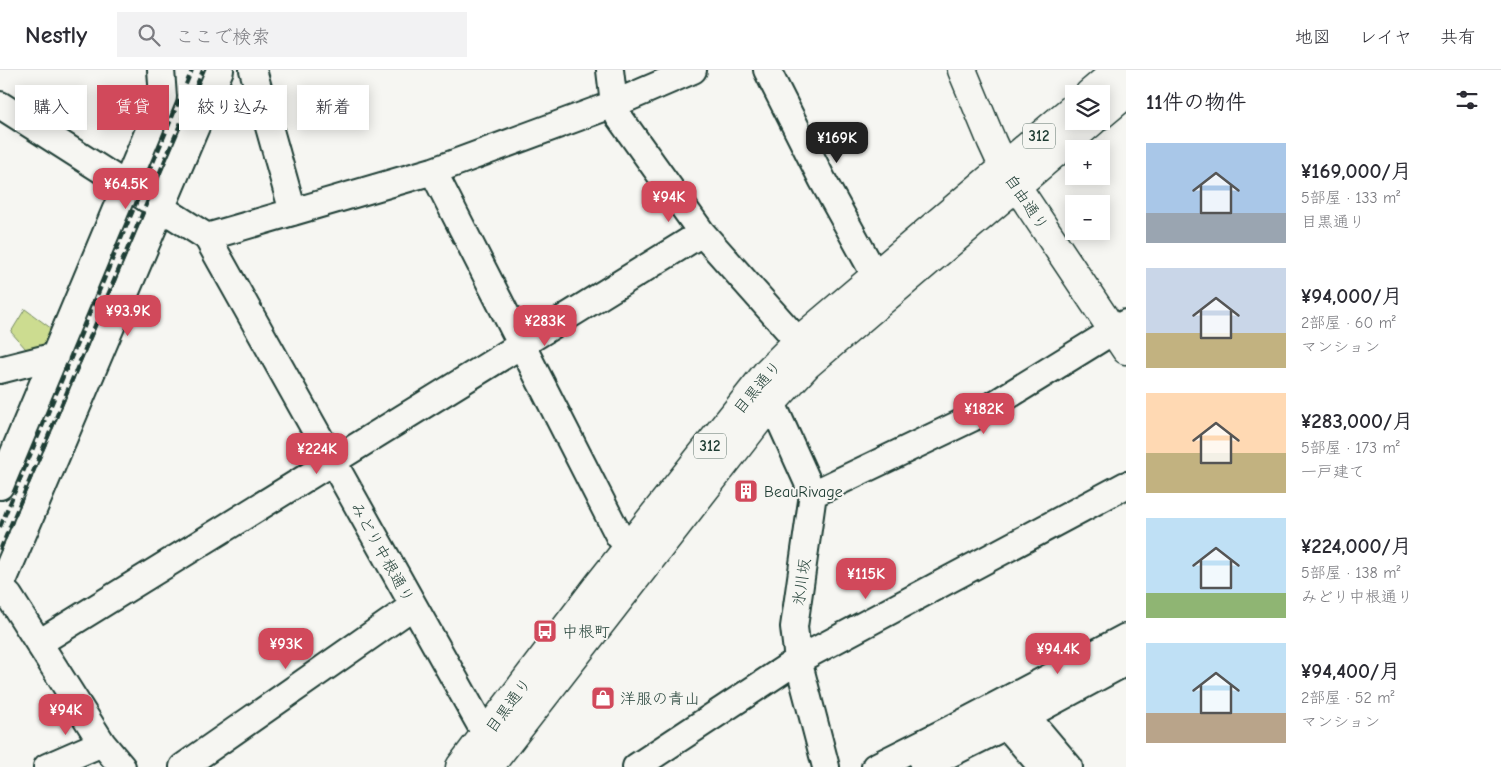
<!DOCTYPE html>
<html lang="ja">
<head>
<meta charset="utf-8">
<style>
  :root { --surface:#fff; --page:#f2f2f3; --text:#2b2b33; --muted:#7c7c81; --line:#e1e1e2; --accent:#d1495b }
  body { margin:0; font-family:"Comic Neue","Klee One",sans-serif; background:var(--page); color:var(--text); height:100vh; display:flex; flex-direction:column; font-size:19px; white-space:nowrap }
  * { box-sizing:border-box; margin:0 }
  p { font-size:16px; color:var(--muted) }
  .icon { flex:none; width:28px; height:28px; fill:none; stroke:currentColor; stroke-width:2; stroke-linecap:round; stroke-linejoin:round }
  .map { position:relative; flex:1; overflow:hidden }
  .details { display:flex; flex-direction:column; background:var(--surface); width:375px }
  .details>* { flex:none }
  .banner { position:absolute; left:15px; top:15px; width:475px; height:45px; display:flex; gap:10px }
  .buttons { position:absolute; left:1065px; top:15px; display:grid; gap:10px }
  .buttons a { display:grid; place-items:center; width:45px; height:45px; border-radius:0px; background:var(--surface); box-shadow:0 2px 12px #0003; font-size:25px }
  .price { position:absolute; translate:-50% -42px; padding:0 11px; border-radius:10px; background:var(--accent); color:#fff; font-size:16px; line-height:32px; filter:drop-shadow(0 1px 2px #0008) }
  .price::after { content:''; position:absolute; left:50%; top:30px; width:15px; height:11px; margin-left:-8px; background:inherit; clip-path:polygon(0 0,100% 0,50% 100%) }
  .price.on { background:#222; color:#fff }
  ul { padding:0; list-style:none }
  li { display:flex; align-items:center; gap:15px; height:125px; padding:0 20px }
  li span { display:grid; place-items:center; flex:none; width:140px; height:100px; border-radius:0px; color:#555 }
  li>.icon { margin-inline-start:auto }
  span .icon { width:60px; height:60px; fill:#fffc; stroke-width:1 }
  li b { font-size:21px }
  h2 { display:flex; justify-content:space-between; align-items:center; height:60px; padding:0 20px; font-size:21px }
  .chip { padding:0 18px; border-radius:0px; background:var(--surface); box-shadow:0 2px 12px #0003; font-size:18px; line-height:45px }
  .chip.on { background:var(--accent); color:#fff }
  header { display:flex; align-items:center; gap:30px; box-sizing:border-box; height:70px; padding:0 25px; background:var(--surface); border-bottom:1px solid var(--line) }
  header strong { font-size:24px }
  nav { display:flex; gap:28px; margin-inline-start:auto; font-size:18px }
  .search { width:350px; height:45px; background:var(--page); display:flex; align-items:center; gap:12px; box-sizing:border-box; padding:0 18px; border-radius:0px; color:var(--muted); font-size:19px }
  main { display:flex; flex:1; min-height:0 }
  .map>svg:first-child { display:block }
  .green { fill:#ccdc90; stroke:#768c62 }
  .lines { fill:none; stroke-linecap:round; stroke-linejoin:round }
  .minor-casing { stroke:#1f3d34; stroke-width:30 }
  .major-casing { stroke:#1f3d34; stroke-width:31 }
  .minor { stroke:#f6f6f2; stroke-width:26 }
  .major { stroke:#f6f6f2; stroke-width:28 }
  .rail { stroke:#1f3d34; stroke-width:4; stroke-dasharray:8 4; stroke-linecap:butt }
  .labels { text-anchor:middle; stroke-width:4; stroke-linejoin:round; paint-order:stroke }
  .shield { fill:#f6f6f2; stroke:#60746d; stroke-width:1 }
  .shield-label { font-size:15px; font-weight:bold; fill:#1f3d34 }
  .street-label { font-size:16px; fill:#1f3d34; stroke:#f6f6f2 }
  .poi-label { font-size:16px; fill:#1f3d34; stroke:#f6f6f2; text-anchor:start }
</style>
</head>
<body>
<header>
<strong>Nestly</strong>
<div class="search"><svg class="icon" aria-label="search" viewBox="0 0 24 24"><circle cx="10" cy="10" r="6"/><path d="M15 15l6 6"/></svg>ここで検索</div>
<nav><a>地図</a><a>レイヤ</a><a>共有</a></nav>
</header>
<main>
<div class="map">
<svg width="1126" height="697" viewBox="0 0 1126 697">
  <rect width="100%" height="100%" fill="#f6f6f2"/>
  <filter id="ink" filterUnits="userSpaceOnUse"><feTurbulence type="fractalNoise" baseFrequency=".02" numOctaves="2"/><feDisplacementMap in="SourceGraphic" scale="10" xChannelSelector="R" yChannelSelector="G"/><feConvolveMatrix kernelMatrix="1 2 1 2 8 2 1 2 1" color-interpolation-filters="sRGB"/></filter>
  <g filter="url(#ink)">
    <path class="green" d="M 25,239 L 56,262 L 47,283 L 33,287 L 11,262 Z"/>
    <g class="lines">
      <g class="minor-casing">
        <path id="minor" d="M 253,0 L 293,142
          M 610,0 L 614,34 L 619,47 L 702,163 L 798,271
          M 767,0 L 822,109 L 875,205
          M 0,35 L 207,167 L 495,681
          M 433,101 L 619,466 L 631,475
          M 207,167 L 433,101 L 614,34 L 693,0
          M 0,300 L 55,286
          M 772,333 L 813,424 L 794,557 L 798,590 L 826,697
          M 0,416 L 163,27 L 161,0
          M 813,424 L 972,348 L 1126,253
          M 0,517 L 9,526 L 102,673 L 122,697
          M 0,518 L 220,0
          M 39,573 L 702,163
          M 1026,646 L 1069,697
          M 1007,656 L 1042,697
          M 47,697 L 102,673
          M 183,697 L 413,536
          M 636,697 L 798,590 L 1126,415
          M 875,697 L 959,655 L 1126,567
          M 923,697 L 1026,646 L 1126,592"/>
      </g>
      <g class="major-casing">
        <path id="major" d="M 962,0 L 992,72 L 1003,96 L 1126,280
          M 1089,24 L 1117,0
          M 1101,45 L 1126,24
          M 460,697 L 599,514 L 768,301 L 798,271 L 1074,37
          M 489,697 L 772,333 L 807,295 L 1093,51"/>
      </g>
      <use href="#minor" class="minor"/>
      <use href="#major" class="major"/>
      <path class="rail" d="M 0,457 L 192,0
        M 0,480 L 203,0"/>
    </g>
  </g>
  <defs>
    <g id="building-square" transform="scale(1.25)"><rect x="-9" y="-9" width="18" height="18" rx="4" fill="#d1495b" stroke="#f6f6f2"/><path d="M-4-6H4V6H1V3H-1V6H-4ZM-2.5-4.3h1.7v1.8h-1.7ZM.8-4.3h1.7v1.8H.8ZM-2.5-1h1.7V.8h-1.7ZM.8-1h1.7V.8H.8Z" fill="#fff"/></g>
    <g id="bus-square" transform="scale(1.25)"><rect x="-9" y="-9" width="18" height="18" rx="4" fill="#d1495b" stroke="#f6f6f2"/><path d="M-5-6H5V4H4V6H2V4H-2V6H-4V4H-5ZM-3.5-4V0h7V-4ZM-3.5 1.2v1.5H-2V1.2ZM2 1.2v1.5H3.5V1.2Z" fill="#fff"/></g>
    <g id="shop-square" transform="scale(1.25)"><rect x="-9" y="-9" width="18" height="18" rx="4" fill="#d1495b" stroke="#f6f6f2"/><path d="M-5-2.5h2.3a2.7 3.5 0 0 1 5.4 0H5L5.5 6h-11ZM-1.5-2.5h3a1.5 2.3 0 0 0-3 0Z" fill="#fff"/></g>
  </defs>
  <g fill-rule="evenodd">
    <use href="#building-square" x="746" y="421"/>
    <use href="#bus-square" x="545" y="561"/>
    <use href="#shop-square" x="603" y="628"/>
  </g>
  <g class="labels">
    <g class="shield">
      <rect x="1023" y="53.5" width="32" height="25" rx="4"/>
      <rect x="694" y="363.5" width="32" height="25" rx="4"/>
    </g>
    <g class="shield-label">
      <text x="1039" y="71">312</text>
      <text x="710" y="381">312</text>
    </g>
    <g class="street-label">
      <text transform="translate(1027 132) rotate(56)" y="6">自由通り</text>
      <text transform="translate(757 317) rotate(-50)" y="6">目黒通り</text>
      <text transform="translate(383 482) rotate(61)" y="6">みどり中根通り</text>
      <text transform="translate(801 512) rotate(-82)" y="6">氷川坂</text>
      <text transform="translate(508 635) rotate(-53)" y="6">目黒通り</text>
    </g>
    <g class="poi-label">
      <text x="764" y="427">BeauRivage</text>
      <text x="562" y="567">中根町</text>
      <text x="620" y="634">洋服の青山</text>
    </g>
  </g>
</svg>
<div class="buttons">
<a><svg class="icon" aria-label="layers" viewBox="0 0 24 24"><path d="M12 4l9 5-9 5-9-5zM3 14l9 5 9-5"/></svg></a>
<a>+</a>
<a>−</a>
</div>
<b class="price on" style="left:837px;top:94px">¥169K</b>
<b class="price" style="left:126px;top:140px">¥64.5K</b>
<b class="price" style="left:669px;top:153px">¥94K</b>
<b class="price" style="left:128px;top:267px">¥93.9K</b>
<b class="price" style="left:545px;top:277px">¥283K</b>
<b class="price" style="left:984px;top:365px">¥182K</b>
<b class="price" style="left:317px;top:405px">¥224K</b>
<b class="price" style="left:866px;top:530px">¥115K</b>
<b class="price" style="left:286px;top:600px">¥93K</b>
<b class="price" style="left:1058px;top:605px">¥94.4K</b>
<b class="price" style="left:66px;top:666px">¥94K</b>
<div class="banner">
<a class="chip">購入</a>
<a class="chip on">賃貸</a>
<a class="chip">絞り込み</a>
<a class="chip">新着</a>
</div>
</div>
<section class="details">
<h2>11件の物件<svg class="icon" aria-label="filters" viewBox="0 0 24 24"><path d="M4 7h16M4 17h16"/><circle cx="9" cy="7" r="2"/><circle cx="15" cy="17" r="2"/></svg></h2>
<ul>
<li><span style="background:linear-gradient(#a9c7e8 70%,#9aa5b1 0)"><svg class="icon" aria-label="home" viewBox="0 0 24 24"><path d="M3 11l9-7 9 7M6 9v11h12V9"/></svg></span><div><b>¥169,000/月</b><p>5部屋 · 133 m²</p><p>目黒通り</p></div></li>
<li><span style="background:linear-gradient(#c9d6e8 65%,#c2b280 0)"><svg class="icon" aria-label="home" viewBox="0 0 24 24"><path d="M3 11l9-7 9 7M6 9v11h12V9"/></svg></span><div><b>¥94,000/月</b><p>2部屋 · 60 m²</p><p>マンション</p></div></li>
<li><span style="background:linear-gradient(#ffd9b3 60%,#c2b280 0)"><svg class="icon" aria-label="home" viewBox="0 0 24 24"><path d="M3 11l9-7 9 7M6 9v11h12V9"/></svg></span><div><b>¥283,000/月</b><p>5部屋 · 173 m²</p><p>一戸建て</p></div></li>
<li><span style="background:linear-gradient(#bfe0f5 75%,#8fb573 0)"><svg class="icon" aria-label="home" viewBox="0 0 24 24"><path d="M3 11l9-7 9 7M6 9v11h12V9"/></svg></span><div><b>¥224,000/月</b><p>5部屋 · 138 m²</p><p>みどり中根通り</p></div></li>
<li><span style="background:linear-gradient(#bfe0f5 70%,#b9a48a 0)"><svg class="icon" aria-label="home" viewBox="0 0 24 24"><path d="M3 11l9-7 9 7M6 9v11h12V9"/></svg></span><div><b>¥94,400/月</b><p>2部屋 · 52 m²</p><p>マンション</p></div></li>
</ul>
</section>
</main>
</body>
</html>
